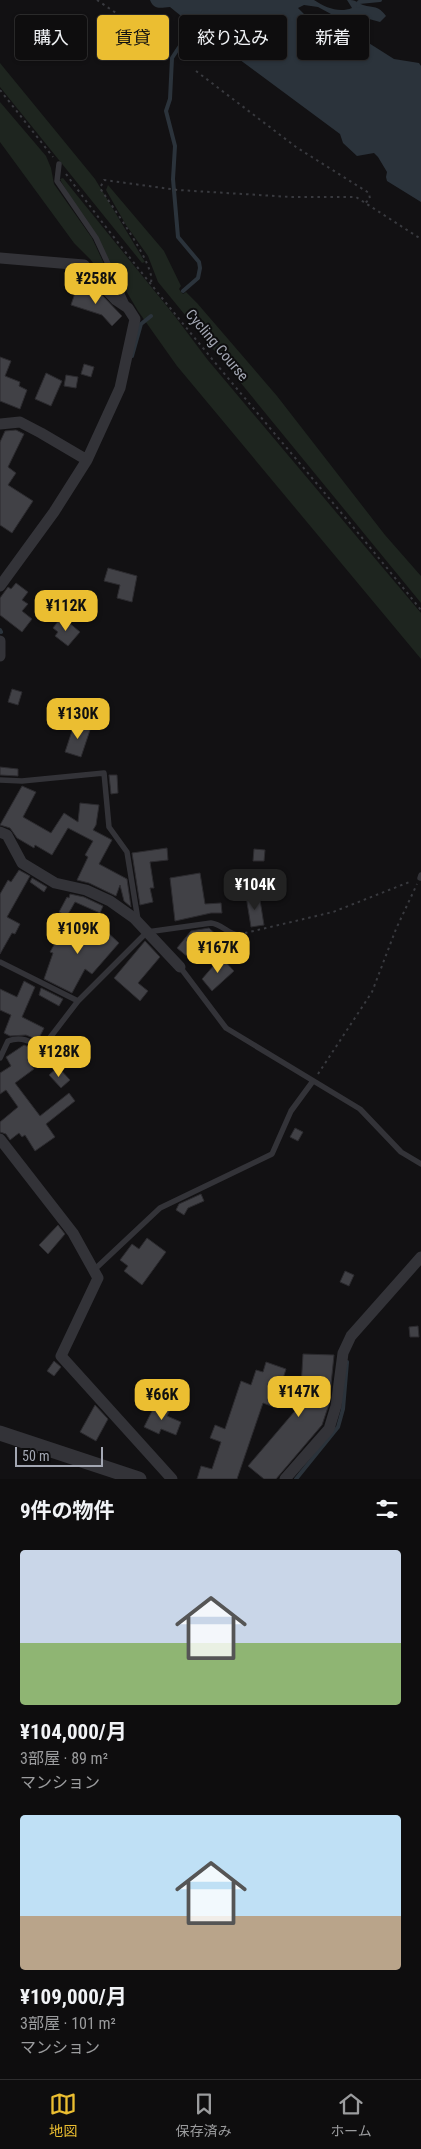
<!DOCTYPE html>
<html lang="ja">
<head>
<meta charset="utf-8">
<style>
  :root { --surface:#0e0d0e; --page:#171617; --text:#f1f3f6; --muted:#9b9c9e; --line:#2e2d2e; --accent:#ebbe31 }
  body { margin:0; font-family:"Roboto Condensed","Noto Sans JP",sans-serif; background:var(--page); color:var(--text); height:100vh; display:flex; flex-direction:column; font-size:19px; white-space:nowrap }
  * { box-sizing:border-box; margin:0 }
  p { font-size:16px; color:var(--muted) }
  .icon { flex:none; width:28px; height:28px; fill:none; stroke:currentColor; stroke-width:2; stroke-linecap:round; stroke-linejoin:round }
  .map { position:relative; height:1479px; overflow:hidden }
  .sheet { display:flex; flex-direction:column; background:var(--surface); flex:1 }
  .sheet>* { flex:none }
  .guide { position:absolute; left:15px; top:15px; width:391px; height:45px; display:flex; gap:10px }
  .scale { position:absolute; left:15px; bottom:12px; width:88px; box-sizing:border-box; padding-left:5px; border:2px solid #a3a7b3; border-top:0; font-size:14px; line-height:18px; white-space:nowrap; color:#a3a7b3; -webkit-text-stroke:4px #0d0d0e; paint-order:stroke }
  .price { position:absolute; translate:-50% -42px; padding:0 11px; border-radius:10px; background:var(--accent); color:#111; font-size:16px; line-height:32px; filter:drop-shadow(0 1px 2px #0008) }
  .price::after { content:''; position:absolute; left:50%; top:30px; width:15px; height:11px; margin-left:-8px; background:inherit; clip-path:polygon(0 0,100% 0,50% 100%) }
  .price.selected { background:#222; color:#fff }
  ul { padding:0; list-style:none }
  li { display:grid; align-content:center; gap:10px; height:265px; padding:0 20px }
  li span { display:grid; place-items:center; height:155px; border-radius:5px; color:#555 }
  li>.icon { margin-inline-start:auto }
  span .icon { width:90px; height:90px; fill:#fffc; stroke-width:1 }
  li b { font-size:21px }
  h2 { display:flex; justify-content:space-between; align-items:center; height:60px; padding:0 20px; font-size:21px }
  .chip { padding:0 18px; border-radius:5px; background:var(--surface); box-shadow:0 1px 4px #0004,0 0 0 1px var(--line); font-size:18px; line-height:45px }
  .chip.selected { background:var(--accent); color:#111 }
  .tab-bar { display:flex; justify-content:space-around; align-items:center; height:70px; border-top:1px solid var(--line); background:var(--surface); font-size:14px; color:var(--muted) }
  .tab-bar a { display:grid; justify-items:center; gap:2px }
  .tab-bar .selected { color:var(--accent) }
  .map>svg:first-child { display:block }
  .green { fill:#1e251f }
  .water { fill:#2b333b }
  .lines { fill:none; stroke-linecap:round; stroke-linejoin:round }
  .stream { stroke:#2b333b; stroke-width:4 }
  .building { fill:#414146; stroke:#2c2b2f }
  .path { stroke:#393a3f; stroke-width:2; stroke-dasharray:2.5 4; stroke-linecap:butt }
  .service { stroke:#333338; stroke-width:5.5 }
  .minor { stroke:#333338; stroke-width:11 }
  .tertiary { stroke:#333338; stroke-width:15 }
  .labels { text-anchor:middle; stroke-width:4; stroke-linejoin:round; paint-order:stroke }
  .street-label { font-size:15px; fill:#a3a7b3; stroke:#0d0d0e }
</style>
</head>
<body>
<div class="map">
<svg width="421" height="1479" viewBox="0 0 421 1479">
  <rect width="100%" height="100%" fill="#121113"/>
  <path class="green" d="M 0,63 L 95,179 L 145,262 L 142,263 L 0,87 Z
    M 0,102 L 46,156 L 51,168 L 54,184 L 92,238 L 120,298 L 90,259 L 74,243 L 0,142 Z
    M 63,178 L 174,315 L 207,359 L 421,613 L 421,659 L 177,366 L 138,311 L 62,183 L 60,179 Z
    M 108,185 L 164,251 L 181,286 L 179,289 L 183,294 L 186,292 L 197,303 L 277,396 L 385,535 L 421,576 L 421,603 L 158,282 L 148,256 L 126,225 L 106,190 Z"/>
  <path class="water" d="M 150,0 L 314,0 C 326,8 339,13 352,8 L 347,0 C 357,0 356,2 363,5 C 374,8 378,5 386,16 L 380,22 L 351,14 L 331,14 L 318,7 L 304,5 L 298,8 L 311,21 L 340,34 L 364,40 L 394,59 L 419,63 L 421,66 L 421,202 L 387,181 L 386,177 L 387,172 L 378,157 L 374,153 L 357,156 L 343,143 L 340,134 L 197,28 L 190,30 L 186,20 L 170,7 C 160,8 154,10 150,0 Z"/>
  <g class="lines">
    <path class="stream" d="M 358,6 L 359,2 L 380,0
      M 183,291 L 198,278 L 200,268 L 199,262 L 178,237 L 173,179 L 175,146 L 166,111 L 170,99 L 172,58 L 193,26
      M 132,356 L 141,324 L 151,316
      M 0,630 L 1,632
      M 296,1479 L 338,1427 L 343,1409 L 347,1362"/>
  </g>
  <path class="building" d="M 77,287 L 102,295 L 122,316 L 112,326 L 102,315 L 71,305 Z
    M 0,357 L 11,361 L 5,376 L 20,382 L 19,386 L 27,390 L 20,409 L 0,401 Z
    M 84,364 L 94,367 L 91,377 L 81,374 Z
    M 46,373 L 62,381 L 51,406 L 35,399 Z
    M 66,375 L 78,377 L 76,388 L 64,386 Z
    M 16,430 L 24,434 L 8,467 L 16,473 L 8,485 L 33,501 L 12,533 L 0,525 L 0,442 L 5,431 Z
    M 108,568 L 137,576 L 132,602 L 117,598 L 120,585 L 104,581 Z
    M 16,583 L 28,592 L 22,600 L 28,604 L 22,611 L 32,619 L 22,632 L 0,615 L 0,598 L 8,587 L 11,589 Z
    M 59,620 L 64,625 L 67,621 L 80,632 L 68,646 L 55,636 L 58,632 L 53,628 Z
    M 12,689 L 22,692 L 18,705 L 8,702 Z
    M 75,722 L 91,727 L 81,757 L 65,752 Z
    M 0,767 L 18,769 L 18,776 L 0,775 Z
    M 109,775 L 117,775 L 118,793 L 111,794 Z
    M 22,786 L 36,792 L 23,817 L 51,833 L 64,813 L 78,822 L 80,803 L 99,805 L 96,825 L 93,830 L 112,840 L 99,864 L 127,879 L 131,907 L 124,901 L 120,885 L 116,896 L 89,883 L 77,880 L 88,857 L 85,855 L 93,841 L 68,828 L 52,855 L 35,845 L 34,848 L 17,838 L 10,828 L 0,825 Z
    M 167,848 L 168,860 L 150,862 L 154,888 L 150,888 L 153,902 L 140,905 L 132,853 Z
    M 254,849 L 265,850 L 264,861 L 253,861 Z
    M 19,870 L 30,876 L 7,917 L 20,924 L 15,934 L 12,933 L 0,954 L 0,894 L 8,880 L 11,882 Z
    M 200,873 L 205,904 L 221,903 L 222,913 L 211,913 L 175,921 L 170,878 Z
    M 261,873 L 272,873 L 272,890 L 260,893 Z
    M 32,878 L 47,887 L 44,892 L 30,882 Z
    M 70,894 L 84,897 L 103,906 L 100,913 L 75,902 L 67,916 L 59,912 L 67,897 L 69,898 Z
    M 259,894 L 264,925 L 251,927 L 246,896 Z
    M 98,918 L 107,921 L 104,929 L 119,943 L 92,974 L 85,969 L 72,993 L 44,979 L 53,953 L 50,952 L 66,924 L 91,938 Z
    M 209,928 L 220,938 L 208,952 L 200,945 L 189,958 L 177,948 L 191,931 Z
    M 145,941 L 160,957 L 138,983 L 148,991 L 140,1001 L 114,978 Z
    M 221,957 L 234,971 L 212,991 L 202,979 Z
    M 24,981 L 35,987 L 22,1017 L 44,1028 L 38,1040 L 26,1035 L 10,1036 L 4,1033 L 11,1015 L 0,1010 L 0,989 L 17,997 Z
    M 41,988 L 63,999 L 59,1006 L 39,995 Z
    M 24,1045 L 33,1049 L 33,1050 L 39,1059 L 31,1065 L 34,1069 L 15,1083 L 40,1116 L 69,1093 L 75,1101 L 46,1124 L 55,1137 L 35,1151 L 25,1135 L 22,1137 L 19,1133 L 10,1140 L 6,1134 L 0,1132 L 0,1122 L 18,1107 L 6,1090 L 0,1094 L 0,1073 L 11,1066 L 6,1057 Z
    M 58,1067 L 70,1080 L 61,1088 L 49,1075 Z
    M 295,1128 L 303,1132 L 298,1141 L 290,1137 Z
    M 201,1194 L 204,1201 L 188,1208 L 184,1215 L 176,1210 L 179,1204 Z
    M 58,1225 L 65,1234 L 48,1254 L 39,1245 Z
    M 147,1238 L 166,1252 L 142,1285 L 124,1271 L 128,1266 L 120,1260 L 132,1244 L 139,1249 Z
    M 345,1271 L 354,1275 L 349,1286 L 340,1282 Z
    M 418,1326 L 419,1337 L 410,1337 L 409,1327 Z
    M 303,1354 L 334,1355 L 329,1404 L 322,1425 L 276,1479 L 264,1479 L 248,1466 L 300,1405 Z
    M 54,1361 L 61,1367 L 54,1376 L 47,1371 Z
    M 266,1362 L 286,1369 L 274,1407 L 263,1403 L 237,1479 L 197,1479 L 201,1466 L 212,1469 L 221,1442 L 210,1438 L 215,1425 L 225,1429 L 241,1381 L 251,1385 L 256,1370 L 263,1372 Z
    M 156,1403 L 170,1410 L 167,1416 L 181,1422 L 176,1435 L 161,1429 L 159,1434 L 144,1427 Z
    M 95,1405 L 108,1419 L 96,1441 L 80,1432 Z"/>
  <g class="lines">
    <path class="path" d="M 97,0 L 141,30
      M 196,71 L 296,147 L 369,193 L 370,199 L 365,203
      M 0,90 L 53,157
      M 66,174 C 177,325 304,464 421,610
      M 151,282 C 156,266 111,205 100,188 L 104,180 L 178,190 L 291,197 L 356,197 L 421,239
      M 245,933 L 333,912 L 412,881
      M 318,1074 L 372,992 L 396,929 L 417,884"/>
    <path class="service" d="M 59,164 L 57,181 L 96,238 L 127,305
      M 0,780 L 22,781 L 104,773 L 109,827 L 127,852 L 138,920
      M 420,878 L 421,875
      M 0,962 L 78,1001
      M 180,967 L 226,1028 L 360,1109 L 401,1152 L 421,1164
      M 0,1058 L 8,1041 C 21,1036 30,1041 42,1048 L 78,1001 L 147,932 L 211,923 C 222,924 228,934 238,935
      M 94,1270 L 160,1208 L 272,1154 L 291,1111 L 313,1081"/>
    <path class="minor" d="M 0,258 L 84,265 L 116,300 L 128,308 L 135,319 L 120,388 L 87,460 L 54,512 L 0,586
      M 0,424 L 20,422 L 41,433 L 87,460
      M 0,641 L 0,656
      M 0,832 L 7,835 L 22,863 L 55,883 L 86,890 L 110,901 L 134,918 L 180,967
      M 0,1139 L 73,1233 L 98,1278 L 61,1356 L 172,1479
      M 285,1479 L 329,1429 L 336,1406 L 343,1353 L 351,1336 L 421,1257"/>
    <path class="tertiary" d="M 0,1433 L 139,1479"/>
  </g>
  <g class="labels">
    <g class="street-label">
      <text transform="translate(217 345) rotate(50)" y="5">Cycling Course</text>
    </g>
  </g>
</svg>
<div class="scale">50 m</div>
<b class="price" style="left:96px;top:305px">¥258K</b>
<b class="price" style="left:66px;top:632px">¥112K</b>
<b class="price" style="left:78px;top:740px">¥130K</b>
<b class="price selected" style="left:255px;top:911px">¥104K</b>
<b class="price" style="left:78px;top:955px">¥109K</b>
<b class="price" style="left:218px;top:974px">¥167K</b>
<b class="price" style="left:59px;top:1078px">¥128K</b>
<b class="price" style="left:299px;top:1418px">¥147K</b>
<b class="price" style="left:162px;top:1421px">¥66K</b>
<div class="guide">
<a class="chip">購入</a>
<a class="chip selected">賃貸</a>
<a class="chip">絞り込み</a>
<a class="chip">新着</a>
</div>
</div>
<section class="sheet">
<h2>9件の物件<svg class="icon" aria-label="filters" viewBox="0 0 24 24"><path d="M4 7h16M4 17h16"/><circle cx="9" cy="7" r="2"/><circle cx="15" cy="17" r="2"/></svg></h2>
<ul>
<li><span style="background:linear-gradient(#c9d6e8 60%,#8fb573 0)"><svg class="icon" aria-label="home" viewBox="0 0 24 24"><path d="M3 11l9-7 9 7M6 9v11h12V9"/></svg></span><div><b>¥104,000/月</b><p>3部屋 · 89 m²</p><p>マンション</p></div></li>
<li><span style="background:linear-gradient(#bfe0f5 65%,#b9a48a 0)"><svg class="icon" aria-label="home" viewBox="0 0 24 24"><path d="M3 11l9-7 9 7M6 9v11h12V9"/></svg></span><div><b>¥109,000/月</b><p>3部屋 · 101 m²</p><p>マンション</p></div></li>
</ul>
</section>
<nav class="tab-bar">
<a class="selected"><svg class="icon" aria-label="map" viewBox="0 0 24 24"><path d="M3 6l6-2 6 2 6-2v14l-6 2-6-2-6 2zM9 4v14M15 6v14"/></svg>地図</a>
<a><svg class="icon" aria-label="saved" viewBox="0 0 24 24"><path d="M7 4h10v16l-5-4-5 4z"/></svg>保存済み</a>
<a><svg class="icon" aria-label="home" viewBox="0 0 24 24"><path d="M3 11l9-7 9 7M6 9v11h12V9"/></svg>ホーム</a>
</nav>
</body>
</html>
